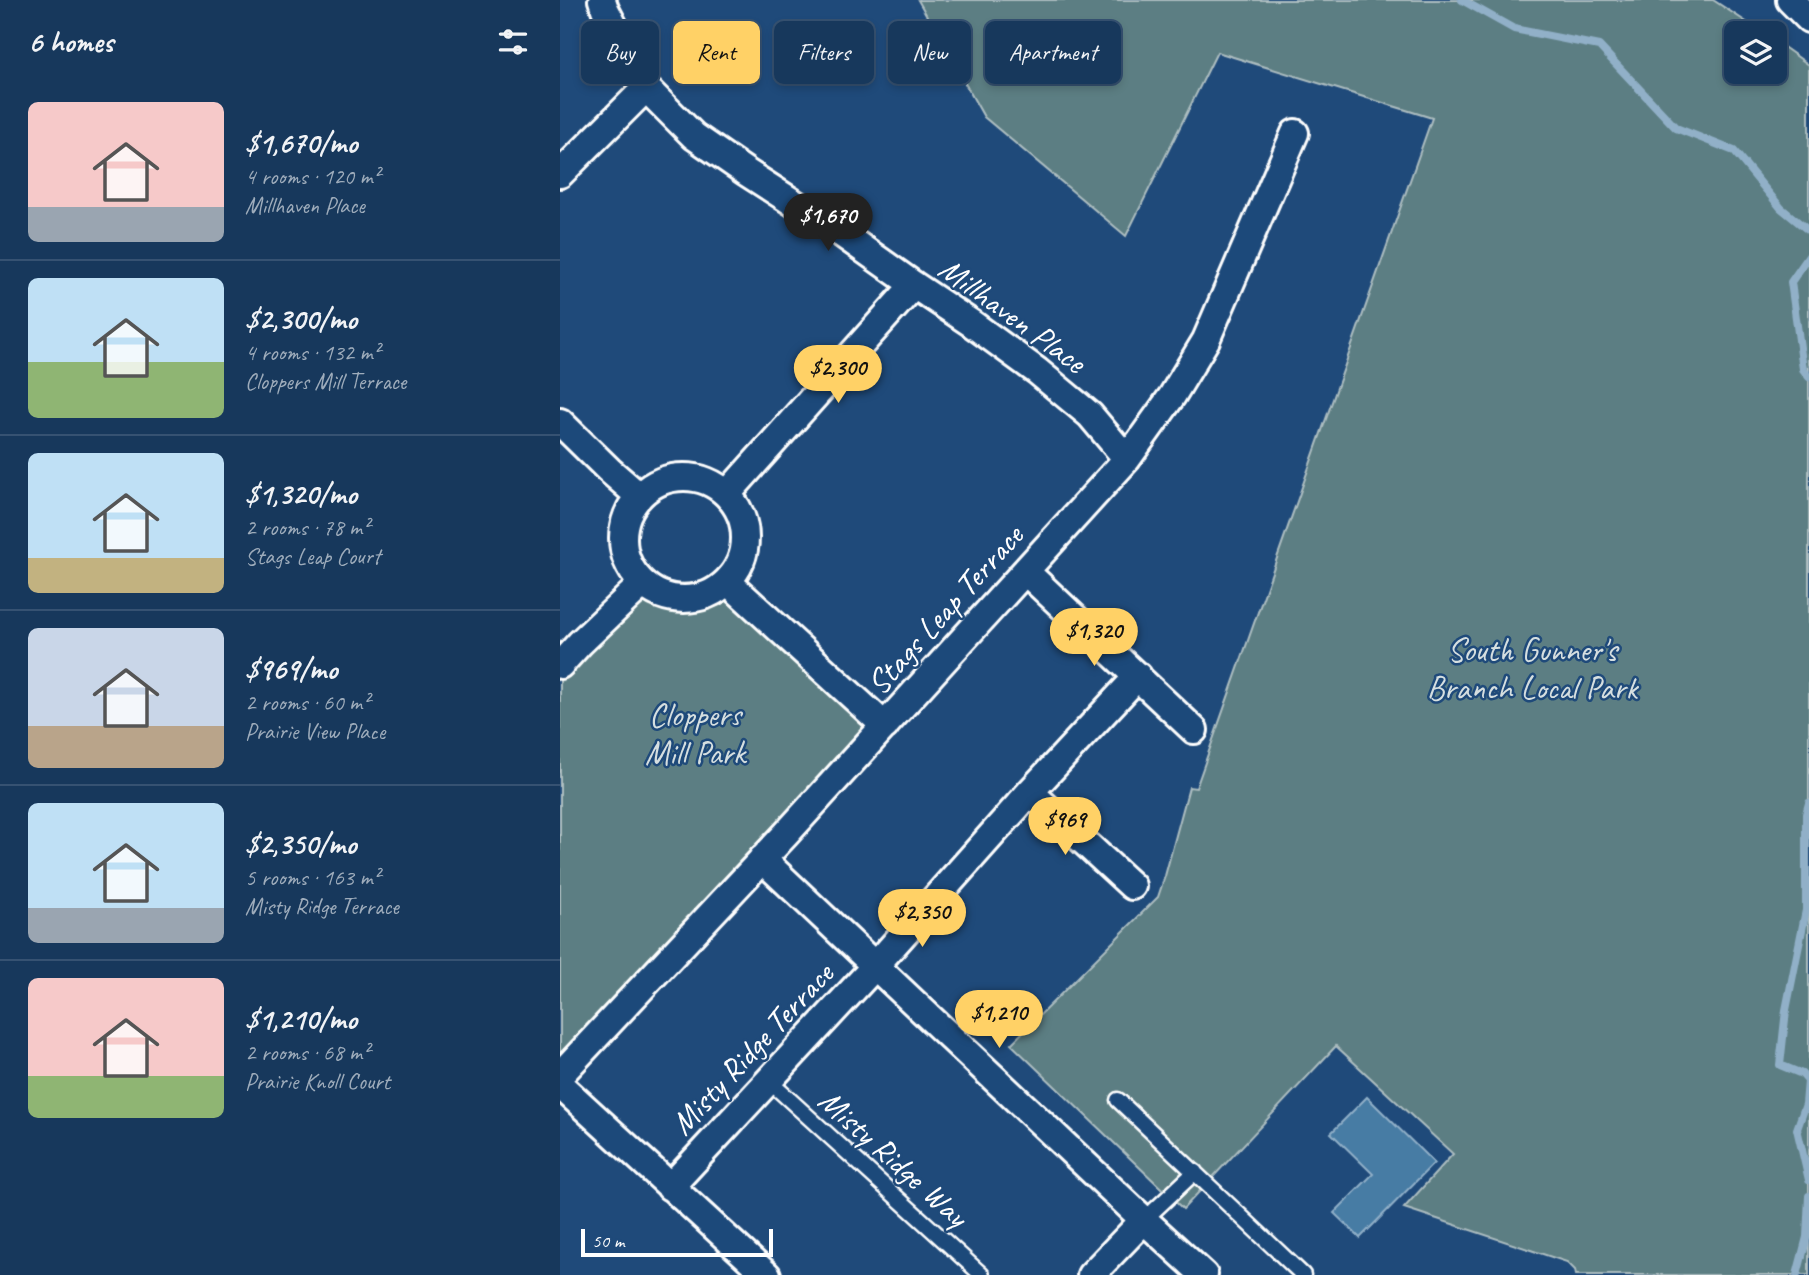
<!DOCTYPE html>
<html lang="en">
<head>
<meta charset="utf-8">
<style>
  :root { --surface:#17385c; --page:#244365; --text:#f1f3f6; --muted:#9eacbb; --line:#365272; --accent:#ffd166 }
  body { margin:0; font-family:Caveat,sans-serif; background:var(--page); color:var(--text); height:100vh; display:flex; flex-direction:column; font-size:26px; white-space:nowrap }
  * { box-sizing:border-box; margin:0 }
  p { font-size:23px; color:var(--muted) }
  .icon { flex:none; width:38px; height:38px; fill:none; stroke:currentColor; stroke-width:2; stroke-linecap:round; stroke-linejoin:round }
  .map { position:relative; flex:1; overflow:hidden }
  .details { display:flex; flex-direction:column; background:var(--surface); width:560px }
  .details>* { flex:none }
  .guide { position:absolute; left:21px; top:21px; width:665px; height:63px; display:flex; gap:14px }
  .buttons { position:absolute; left:1164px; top:21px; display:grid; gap:14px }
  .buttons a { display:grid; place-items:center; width:63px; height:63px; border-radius:10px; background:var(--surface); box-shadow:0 4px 10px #0003,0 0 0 2px var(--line); font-size:35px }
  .scale { position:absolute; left:21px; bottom:18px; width:192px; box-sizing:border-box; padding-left:7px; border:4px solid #fff; border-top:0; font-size:19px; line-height:24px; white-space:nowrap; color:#fff; -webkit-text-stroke:5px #1f4a7a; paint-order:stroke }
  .price { position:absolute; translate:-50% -60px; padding:0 16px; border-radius:24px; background:var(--accent); color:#111; font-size:23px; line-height:46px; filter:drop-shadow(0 2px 4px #0008) }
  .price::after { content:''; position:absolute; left:50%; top:42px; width:21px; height:16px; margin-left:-10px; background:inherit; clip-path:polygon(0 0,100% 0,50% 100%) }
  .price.active { background:#222; color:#fff }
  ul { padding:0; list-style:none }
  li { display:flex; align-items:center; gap:21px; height:175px; padding:0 28px }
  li+li { border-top:2px solid var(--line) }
  li span { display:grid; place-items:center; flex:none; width:196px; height:140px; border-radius:10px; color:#555 }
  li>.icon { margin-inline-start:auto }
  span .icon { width:84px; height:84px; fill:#fffc; stroke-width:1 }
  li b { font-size:30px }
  h2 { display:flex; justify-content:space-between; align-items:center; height:84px; padding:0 28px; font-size:30px }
  .chip { padding:0 24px; border-radius:10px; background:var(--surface); box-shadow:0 4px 10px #0003,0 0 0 2px var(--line); font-size:24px; line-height:63px }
  .chip.active { background:var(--accent); color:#111 }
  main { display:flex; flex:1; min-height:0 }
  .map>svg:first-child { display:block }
  .green { fill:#5c7e83; stroke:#aebec1; stroke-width:2 }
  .water { fill:#477ba4; stroke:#91b0c8; stroke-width:2 }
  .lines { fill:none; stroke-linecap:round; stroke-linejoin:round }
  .stream { stroke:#91b0c8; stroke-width:8 }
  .service-casing { stroke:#fff; stroke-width:19 }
  .minor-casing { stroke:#fff; stroke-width:32 }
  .service { stroke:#1f4a7a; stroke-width:14 }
  .minor { stroke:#1f4a7a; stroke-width:26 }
  .labels { text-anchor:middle; stroke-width:5; stroke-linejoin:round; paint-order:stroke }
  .street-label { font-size:33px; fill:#fff; stroke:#1f4a7a }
  .park-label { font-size:33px; fill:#d6dfe0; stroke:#1f4a7a }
</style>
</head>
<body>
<main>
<section class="details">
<h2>6 homes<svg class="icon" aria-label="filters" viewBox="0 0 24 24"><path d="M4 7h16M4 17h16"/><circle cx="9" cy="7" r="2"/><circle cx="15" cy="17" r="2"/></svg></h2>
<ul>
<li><span style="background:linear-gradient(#f6c9c9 75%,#9aa5b1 0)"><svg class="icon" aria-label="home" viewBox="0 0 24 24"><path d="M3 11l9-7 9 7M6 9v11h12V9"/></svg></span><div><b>$1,670/mo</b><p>4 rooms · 120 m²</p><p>Millhaven Place</p></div></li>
<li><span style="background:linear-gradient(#bfe0f5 60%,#8fb573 0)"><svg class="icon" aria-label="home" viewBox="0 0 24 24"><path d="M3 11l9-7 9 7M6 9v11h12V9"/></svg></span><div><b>$2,300/mo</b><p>4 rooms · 132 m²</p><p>Cloppers Mill Terrace</p></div></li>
<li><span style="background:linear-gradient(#bfe0f5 75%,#c2b280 0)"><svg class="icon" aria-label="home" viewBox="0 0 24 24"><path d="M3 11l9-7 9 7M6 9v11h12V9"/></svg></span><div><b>$1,320/mo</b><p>2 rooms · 78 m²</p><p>Stags Leap Court</p></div></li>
<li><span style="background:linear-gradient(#c9d6e8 70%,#b9a48a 0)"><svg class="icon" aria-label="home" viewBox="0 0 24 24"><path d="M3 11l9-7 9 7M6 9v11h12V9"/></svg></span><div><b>$969/mo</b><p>2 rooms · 60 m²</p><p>Prairie View Place</p></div></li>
<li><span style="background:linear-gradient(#bfe0f5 75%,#9aa5b1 0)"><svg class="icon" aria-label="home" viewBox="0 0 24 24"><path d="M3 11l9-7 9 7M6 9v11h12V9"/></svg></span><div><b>$2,350/mo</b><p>5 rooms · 163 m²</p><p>Misty Ridge Terrace</p></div></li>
<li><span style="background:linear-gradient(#f6c9c9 70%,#8fb573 0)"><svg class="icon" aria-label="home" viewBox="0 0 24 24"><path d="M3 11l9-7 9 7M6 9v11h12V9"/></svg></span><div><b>$1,210/mo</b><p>2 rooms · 68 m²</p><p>Prairie Knoll Court</p></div></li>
</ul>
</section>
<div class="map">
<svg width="1249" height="1275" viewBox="0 0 1249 1275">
  <rect width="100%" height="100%" fill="#1f4a7a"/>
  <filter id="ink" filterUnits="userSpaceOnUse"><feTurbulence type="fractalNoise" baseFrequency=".0143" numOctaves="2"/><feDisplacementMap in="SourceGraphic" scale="14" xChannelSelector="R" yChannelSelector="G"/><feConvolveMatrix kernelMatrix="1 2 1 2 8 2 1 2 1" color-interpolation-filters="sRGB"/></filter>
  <g filter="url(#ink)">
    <path class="green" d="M 358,0 L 1153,0 L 1203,33 L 1176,33 L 1176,72 L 1214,72 L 1215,41 L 1249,65 L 1249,1275 L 1016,1275 L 1015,1270 L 1007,1262 L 844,1208 L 893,1154 L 776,1046 L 623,1209 L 451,1044 L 598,897 L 605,876 L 629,787 L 636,788 L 872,118 L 657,52 L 566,236 L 424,117 Z
      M 168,582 L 325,726 L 0,1075 L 0,672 L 81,585 Z"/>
    <path class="water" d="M 807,1097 L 874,1163 L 800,1238 L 774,1213 L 813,1174 L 771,1133 Z"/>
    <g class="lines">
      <path class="stream" d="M 902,0 L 954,29 L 1039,46 L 1116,128 L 1174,151 L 1221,208 L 1249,231
        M 1249,256 L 1231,282 L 1243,369 L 1249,377
        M 1249,803 L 1246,814 L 1246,910 L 1226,1010 L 1220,1065 L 1242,1074 L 1248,1081 L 1246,1104 L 1237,1129 L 1249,1180
        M 1237,1275 L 1247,1237 L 1249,1196"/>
      <g class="service-casing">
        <path id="service" d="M 209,1081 L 422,1275
          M 558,1100 L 743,1275
          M 584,1220 L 635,1172"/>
      </g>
      <g class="minor-casing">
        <path id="minor" d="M 42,0 L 45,9 L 86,88 L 134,136 L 186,172 L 282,234 L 354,285 L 411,323 L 477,371 L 530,415 L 567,459
          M 1230,0 L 1249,19
          M 0,174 L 86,88
          M 0,422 L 49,470 L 79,496
          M63 538a61 61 0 1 1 122 0a61 61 0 1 1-122 0Z
          M 167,494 L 354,285
          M 466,572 L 634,730
          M 168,582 L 325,726
          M 0,665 L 20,643 L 81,585
          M 470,792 L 572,886
          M 202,859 L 584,1220 L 644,1275
          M 0,1075 L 226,834 L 567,459 L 612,396 L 646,340 L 735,133
          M 0,1085 L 207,1275
          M 110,1187 L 315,966 L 470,792 L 578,676
          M 531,1275 L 584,1220"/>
      </g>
      <use href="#service" class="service"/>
      <use href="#minor" class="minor"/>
    </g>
  </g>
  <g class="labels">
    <g class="street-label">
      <text transform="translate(453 314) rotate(36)" y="12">Millhaven Place</text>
      <text transform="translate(384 609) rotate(-48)" y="12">Stags Leap Terrace</text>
      <text transform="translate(191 1048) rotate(-47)" y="12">Misty Ridge Terrace</text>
      <text transform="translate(334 1157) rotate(42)" y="12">Misty Ridge Way</text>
    </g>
    <g class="park-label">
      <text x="972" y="661">South Gunner's<tspan x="972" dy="38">Branch Local Park</tspan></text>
      <text x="135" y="726">Cloppers<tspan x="135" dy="38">Mill Park</tspan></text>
    </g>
  </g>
</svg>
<div class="buttons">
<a><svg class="icon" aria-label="layers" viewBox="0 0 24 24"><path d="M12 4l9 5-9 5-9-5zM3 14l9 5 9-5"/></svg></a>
</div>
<div class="scale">50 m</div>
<b class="price active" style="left:268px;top:253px">$1,670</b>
<b class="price" style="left:278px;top:405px">$2,300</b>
<b class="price" style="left:534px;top:668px">$1,320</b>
<b class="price" style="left:505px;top:857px">$969</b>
<b class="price" style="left:362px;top:949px">$2,350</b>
<b class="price" style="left:439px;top:1050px">$1,210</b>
<div class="guide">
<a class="chip">Buy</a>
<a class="chip active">Rent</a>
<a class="chip">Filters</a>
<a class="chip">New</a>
<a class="chip">Apartment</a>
</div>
</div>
</main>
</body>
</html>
